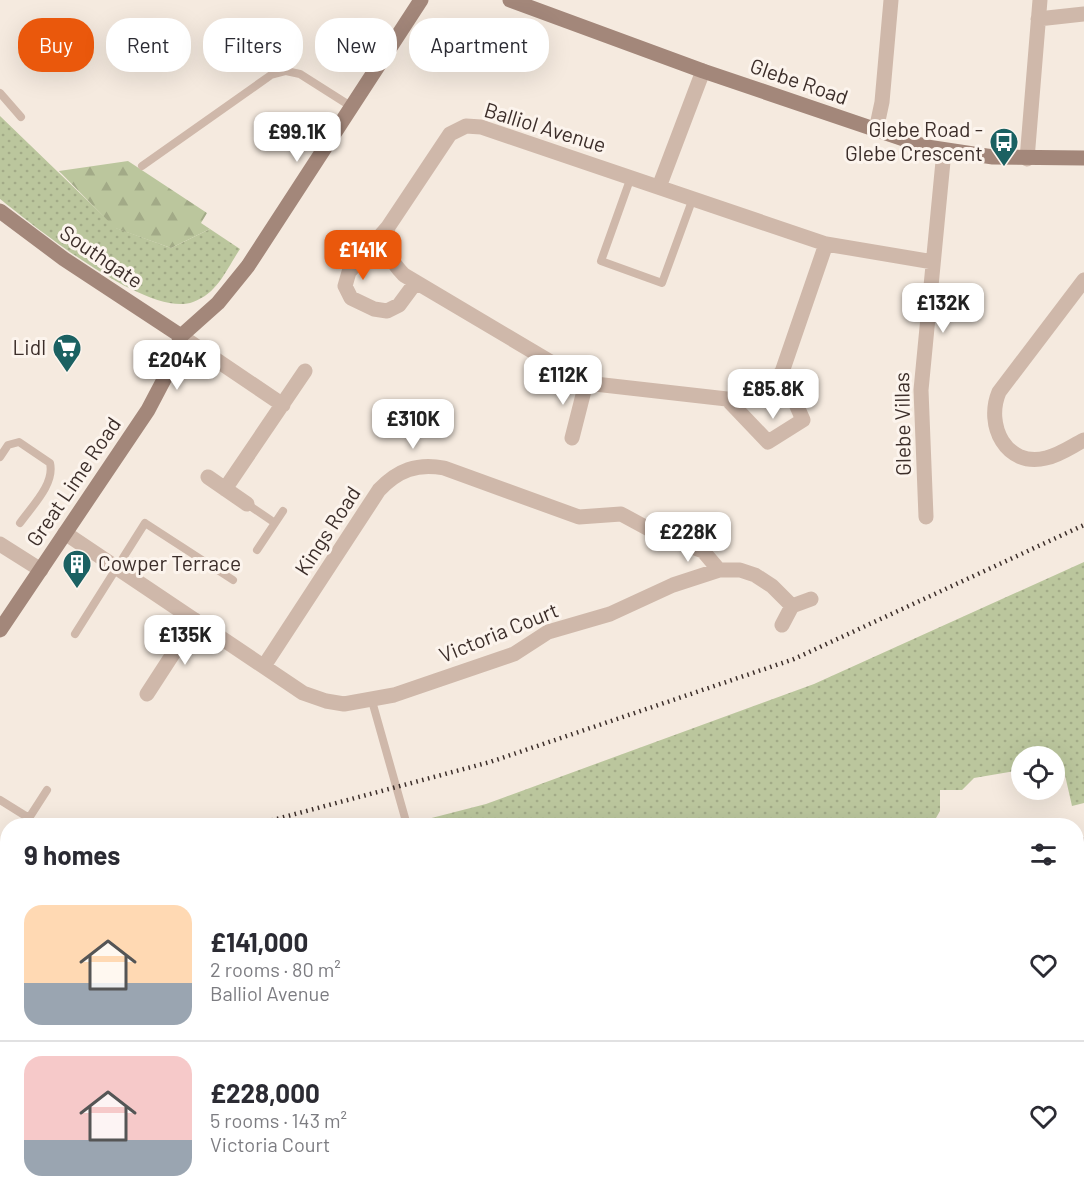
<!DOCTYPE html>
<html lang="en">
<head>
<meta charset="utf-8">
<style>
  :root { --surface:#fff; --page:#f7f7f7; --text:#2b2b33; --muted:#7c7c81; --line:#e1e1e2; --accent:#ea580c }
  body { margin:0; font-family:Barlow,sans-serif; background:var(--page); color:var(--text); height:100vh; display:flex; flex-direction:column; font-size:22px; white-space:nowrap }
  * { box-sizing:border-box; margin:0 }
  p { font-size:20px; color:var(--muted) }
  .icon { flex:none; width:33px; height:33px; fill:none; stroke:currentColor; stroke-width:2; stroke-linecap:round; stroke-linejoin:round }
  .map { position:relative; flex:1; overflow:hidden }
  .details { position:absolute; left:0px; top:818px; width:1084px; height:386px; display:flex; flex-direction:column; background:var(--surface); border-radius:24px 24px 0 0; box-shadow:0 6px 24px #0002 }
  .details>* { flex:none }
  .banner { position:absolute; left:18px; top:18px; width:600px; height:54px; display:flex; gap:12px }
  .controls { position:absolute; left:1011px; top:746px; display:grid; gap:12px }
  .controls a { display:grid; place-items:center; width:54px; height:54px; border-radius:50%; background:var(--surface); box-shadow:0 6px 24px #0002; font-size:30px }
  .price { position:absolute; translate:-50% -51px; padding:0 14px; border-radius:12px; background:#fff; color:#222; font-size:20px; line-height:39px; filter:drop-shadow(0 2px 3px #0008) }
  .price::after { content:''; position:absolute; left:50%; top:36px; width:18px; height:14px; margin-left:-9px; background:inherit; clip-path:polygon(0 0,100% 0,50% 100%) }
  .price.active { background:var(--accent); color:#fff }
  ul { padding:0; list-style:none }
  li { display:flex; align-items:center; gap:18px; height:150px; padding:0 24px }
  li+li { border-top:2px solid var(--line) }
  li span { display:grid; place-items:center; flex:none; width:168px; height:120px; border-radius:18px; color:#555 }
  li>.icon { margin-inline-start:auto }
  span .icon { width:72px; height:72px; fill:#fffc; stroke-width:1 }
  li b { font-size:26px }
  h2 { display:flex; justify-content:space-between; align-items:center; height:72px; padding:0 24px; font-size:26px }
  .pill { padding:0 21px; border-radius:24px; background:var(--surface); box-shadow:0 6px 24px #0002; font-size:21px; line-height:54px }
  .pill.active { background:var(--accent); color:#fff }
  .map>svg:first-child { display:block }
  .grass { fill:url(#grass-dots) }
  .forest { fill:url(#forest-firs) }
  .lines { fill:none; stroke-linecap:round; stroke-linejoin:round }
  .lane { stroke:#cfb8aa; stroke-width:8 }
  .street { stroke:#cfb8aa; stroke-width:15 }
  .secondary { stroke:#a3877a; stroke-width:15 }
  .rail { stroke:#3c2e2a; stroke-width:4.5; stroke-dasharray:1.5 4.5; stroke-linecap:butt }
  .labels { text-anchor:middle; stroke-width:6; stroke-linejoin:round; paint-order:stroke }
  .street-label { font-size:21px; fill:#3c2e2a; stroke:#fcf4ed }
  .poi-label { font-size:21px; fill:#3c2e2a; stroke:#fcf4ed; text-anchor:end }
</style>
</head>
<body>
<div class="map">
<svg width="1084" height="1202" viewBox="0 0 1084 1202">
  <defs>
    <pattern id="grass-dots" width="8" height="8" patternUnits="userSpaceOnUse" patternTransform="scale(1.5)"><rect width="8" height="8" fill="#bbc69d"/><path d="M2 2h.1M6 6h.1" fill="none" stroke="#a2aa87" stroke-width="1.8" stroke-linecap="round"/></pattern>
    <pattern id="forest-firs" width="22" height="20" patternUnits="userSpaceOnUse" patternTransform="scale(1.5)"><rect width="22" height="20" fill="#bbc69d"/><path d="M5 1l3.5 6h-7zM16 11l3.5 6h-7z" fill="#a2aa87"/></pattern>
  </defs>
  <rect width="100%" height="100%" fill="#f5eadf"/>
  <path class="grass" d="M 0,116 L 116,228 L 171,248 L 210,229 L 240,249 C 226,270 218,293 193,302 C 149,319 35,227 0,199 Z
    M 1084,562 L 1084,803 L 1072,806 L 1062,762 L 1055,763 L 1054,756 L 1022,756 L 1021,770 L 974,778 L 962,790 L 940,790 L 940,811 L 932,825 L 439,825 L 416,822 L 486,804 L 814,684 Z
    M 451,1196 L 802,1196 L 801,1202 L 448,1202 Z
    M 812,1196 L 979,1196 L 979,1202 L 811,1202 Z"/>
  <path class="forest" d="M 128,161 L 207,213 L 201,223 L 210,229 L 171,248 L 115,228 L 59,171 Z"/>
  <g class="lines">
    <path class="lane" d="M 0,93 L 21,117
      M 142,166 L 271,75 L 286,71 L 300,74 L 352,107
      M 631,177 L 601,261 L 662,283 L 693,198
      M 0,457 L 8,445 L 19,442 L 50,463 C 55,484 32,506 20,523
      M 247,504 L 275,523
      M 257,550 L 283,511
      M 75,634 L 145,523 L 233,580
      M 372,701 L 407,825
      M 0,800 L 29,818 L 47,790
      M 1077,842 L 1082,841"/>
    <path class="street" d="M 1038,19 L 1084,14
      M 876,130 L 882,102 L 891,0
      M 1027,159 L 1040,0
      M 659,187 L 703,71
      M 388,227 L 349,272 L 345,286 L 351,298 L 374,309 L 387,311 L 399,305 L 416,282
      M 826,244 L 782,372 L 766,389 L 747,398 L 727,399 L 586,383 L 404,275 C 389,260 385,248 388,227 L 450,134 L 466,126 L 481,127 L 826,244 L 933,262
      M 1084,280 L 999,392 C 985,425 1006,468 1046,458 C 1060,455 1072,446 1084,440
      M 181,336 L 283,405
      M 727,399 L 768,442 L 803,420 L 782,372
      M 572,438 L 586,383
      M 208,477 L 247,504
      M 225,489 L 305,371
      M 926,517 L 921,390 L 944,151
      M 65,533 L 303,693 L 326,701 L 344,704 L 394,695 L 514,654 L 548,632 L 610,614 L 673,585 L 719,570 L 740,570 L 755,575 L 772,586 L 792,606
      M 671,539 L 703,551 L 719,570
      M 0,544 L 41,570
      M 782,625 L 792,606 L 811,599
      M 264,666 L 379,490 C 398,470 417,463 444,468 L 579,517 L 621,514 L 658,534
      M 147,694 L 195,620
      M 0,981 L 8,970
      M 0,1196 L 8,1183
      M 45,1196 L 58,1202
      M 153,1202 L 157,1196
      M 311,1202 L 315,1196"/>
    <path class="secondary" d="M 510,0 L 703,71 L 927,147 L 993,157 L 1084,158
      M 0,211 L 64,259 L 181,336
      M 0,630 L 148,410 L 169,370 L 181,336 L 218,303 L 248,266 L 421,0"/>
    <path class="rail" d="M 254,825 L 490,762 L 794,659 L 1084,525
      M 0,875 L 8,874"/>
  </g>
  <defs>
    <g id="bus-pin" transform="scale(1.5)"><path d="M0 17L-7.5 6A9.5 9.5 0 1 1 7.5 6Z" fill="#1b6162" stroke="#fcf4ed"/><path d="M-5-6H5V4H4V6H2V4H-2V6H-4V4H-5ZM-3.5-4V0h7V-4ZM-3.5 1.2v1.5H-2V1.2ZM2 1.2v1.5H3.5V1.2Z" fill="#fff"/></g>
    <g id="supermarket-pin" transform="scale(1.5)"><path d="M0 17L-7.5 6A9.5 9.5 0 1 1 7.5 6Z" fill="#1b6162" stroke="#fcf4ed"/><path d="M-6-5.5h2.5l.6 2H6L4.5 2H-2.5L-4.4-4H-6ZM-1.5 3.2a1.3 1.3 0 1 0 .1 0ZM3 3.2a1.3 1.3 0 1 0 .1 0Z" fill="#fff"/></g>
    <g id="building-pin" transform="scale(1.5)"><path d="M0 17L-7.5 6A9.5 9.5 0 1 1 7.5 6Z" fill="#1b6162" stroke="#fcf4ed"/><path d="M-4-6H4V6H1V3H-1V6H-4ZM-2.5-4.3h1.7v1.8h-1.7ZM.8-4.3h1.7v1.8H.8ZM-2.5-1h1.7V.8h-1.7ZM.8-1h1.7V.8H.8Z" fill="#fff"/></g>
  </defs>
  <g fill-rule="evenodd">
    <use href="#bus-pin" x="1004" y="142"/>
    <use href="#supermarket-pin" x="67" y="348"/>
    <use href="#building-pin" x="77" y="564"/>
  </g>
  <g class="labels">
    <g class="street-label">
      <text transform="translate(799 82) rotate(19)" y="7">Glebe Road</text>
      <text transform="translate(545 128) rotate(17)" y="7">Balliol Avenue</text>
      <text transform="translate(101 257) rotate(34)" y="7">Southgate</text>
      <text transform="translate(903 424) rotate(-91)" y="7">Glebe Villas</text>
      <text transform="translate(74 482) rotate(-56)" y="7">Great Lime Road</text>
      <text transform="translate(328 531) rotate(-57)" y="7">Kings Road</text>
      <text transform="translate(499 633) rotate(-22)" y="7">Victoria Court</text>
    </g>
    <g class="poi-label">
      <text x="983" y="137">Glebe Road -<tspan x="983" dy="24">Glebe Crescent</tspan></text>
      <text x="46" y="355">Lidl</text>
      <text x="98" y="571" text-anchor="start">Cowper Terrace</text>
    </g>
  </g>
</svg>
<div class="controls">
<a><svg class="icon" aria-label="locate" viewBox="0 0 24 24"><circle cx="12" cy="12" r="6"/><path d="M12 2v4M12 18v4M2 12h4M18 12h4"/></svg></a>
</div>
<b class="price" style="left:297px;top:163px">£99.1K</b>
<b class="price active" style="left:363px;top:281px">£141K</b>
<b class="price" style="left:943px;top:334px">£132K</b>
<b class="price" style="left:177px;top:391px">£204K</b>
<b class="price" style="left:563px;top:406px">£112K</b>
<b class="price" style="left:773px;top:420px">£85.8K</b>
<b class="price" style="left:413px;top:450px">£310K</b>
<b class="price" style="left:688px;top:563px">£228K</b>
<b class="price" style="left:185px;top:666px">£135K</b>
<div class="banner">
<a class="pill active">Buy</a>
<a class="pill">Rent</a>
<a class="pill">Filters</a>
<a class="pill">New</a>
<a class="pill">Apartment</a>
</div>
<section class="details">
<h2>9 homes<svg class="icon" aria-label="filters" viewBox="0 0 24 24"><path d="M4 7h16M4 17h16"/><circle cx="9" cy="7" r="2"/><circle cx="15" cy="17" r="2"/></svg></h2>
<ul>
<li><span style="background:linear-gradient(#ffd9b3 65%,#9aa5b1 0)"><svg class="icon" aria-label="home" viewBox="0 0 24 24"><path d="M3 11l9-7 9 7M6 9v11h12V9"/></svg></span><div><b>£141,000</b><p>2 rooms · 80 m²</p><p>Balliol Avenue</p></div><svg class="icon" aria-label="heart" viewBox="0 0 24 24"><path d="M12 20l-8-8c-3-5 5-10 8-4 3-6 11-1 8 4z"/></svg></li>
<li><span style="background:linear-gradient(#f6c9c9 70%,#9aa5b1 0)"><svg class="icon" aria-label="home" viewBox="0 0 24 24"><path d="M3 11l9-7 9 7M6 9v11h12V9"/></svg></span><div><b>£228,000</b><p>5 rooms · 143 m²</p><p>Victoria Court</p></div><svg class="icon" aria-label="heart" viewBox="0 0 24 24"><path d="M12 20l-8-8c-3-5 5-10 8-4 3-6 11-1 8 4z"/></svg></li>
</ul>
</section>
</div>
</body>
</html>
